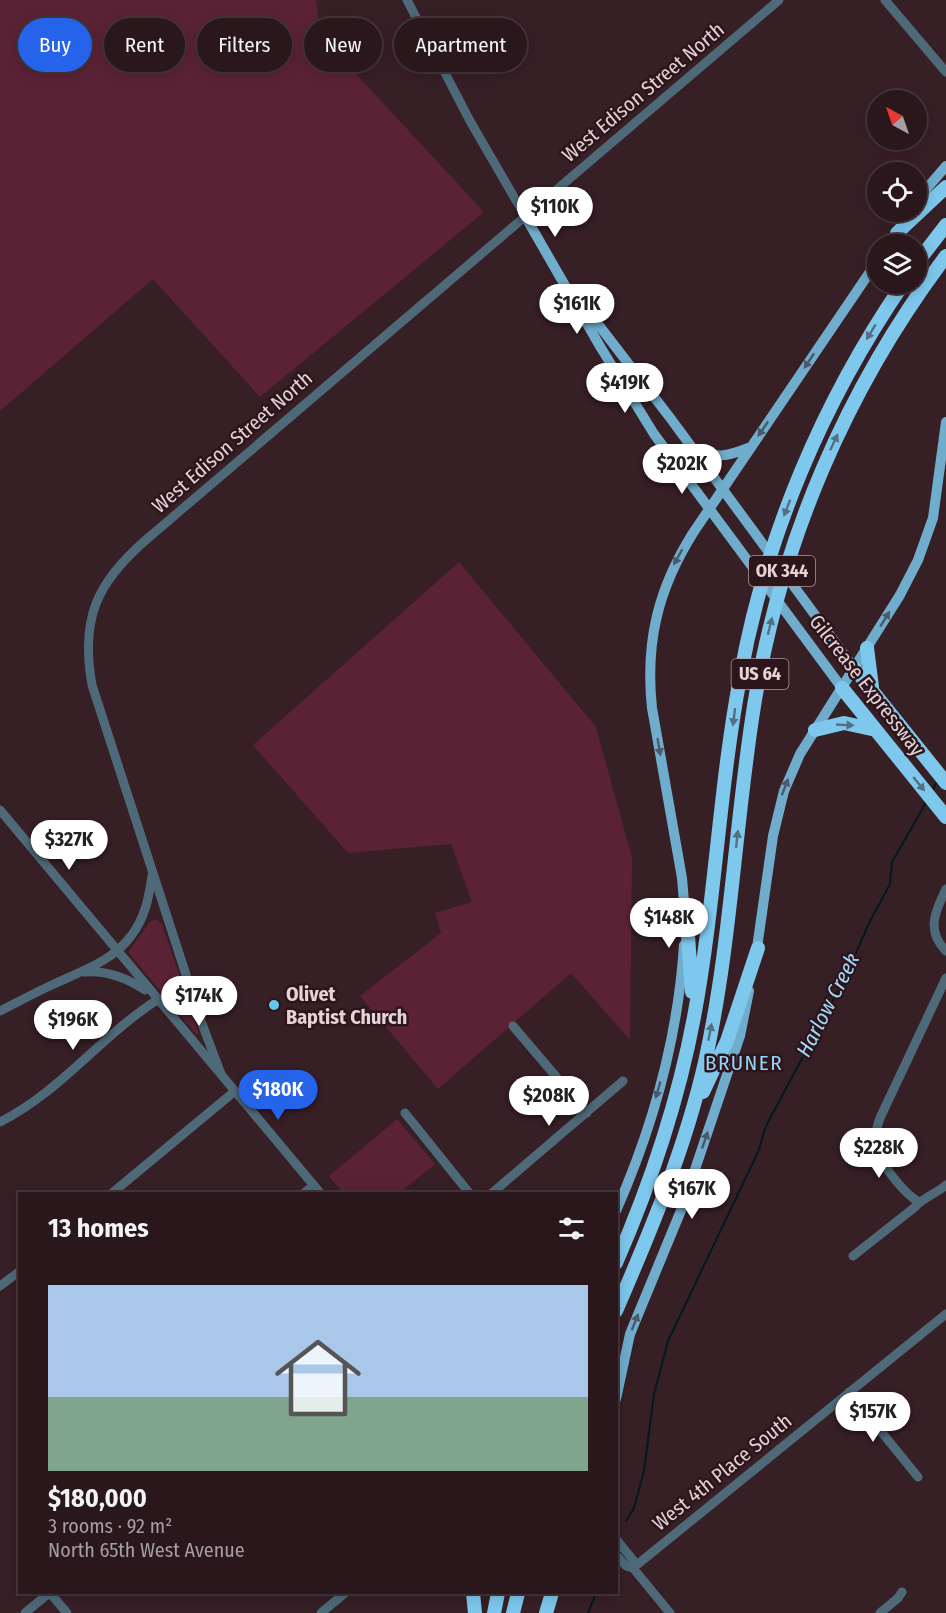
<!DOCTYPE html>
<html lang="en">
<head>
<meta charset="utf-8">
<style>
  :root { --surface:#29171c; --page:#312025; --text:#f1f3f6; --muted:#a59fa3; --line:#45363b; --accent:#2563eb }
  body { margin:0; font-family:"Fira Sans Condensed",sans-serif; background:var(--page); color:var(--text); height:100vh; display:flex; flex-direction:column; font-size:22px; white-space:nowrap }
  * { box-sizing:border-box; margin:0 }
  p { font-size:20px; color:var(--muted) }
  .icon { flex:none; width:33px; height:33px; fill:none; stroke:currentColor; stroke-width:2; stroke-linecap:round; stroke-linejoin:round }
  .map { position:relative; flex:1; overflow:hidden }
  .panel { position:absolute; left:18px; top:1192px; width:600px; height:402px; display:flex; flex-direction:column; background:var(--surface); border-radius:0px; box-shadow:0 3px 15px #0003,0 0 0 2px var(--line) }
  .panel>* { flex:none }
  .guide { position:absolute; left:18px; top:18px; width:600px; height:54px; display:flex; gap:12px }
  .needle { width:39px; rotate:320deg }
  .buttons { position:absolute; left:867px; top:90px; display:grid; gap:12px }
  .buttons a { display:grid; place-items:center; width:60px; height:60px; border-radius:50%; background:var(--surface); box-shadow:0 3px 15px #0003,0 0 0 2px var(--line); font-size:30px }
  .price { position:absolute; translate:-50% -51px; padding:0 14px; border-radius:21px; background:#fff; color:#222; font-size:20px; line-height:39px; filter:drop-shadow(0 2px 3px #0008) }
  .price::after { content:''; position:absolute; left:50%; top:36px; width:18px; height:14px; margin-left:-9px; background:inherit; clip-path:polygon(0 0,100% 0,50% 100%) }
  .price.selected { background:var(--accent); color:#fff }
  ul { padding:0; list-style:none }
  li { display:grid; align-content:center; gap:12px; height:318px; padding:0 30px }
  li span { display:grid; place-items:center; height:186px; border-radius:0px; color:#555 }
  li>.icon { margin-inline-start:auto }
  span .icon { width:108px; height:108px; fill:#fffc; stroke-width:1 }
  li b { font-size:26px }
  h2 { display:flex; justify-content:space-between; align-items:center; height:72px; padding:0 30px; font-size:26px }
  .pill { padding:0 21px; border-radius:27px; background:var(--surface); box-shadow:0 3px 15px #0003,0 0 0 2px var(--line); font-size:21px; line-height:54px }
  .pill.selected { background:var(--accent); color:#fff }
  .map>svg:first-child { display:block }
  .green { fill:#5b2236 }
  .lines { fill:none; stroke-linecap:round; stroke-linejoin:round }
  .stream { stroke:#021823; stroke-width:2 }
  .minor { stroke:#4e6a79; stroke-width:9 }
  .major { stroke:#70adcc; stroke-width:10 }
  .highway { stroke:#7ec8ed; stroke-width:14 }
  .oneway { fill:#566e84 }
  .oneway2 { fill:#4b596b }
  .poi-dot { fill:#68c4f0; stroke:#2d151c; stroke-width:2 }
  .labels { text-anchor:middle; stroke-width:5; stroke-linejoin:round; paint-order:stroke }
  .shield { fill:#2d151c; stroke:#ac999e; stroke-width:1.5 }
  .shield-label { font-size:18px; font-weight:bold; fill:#e3d2d6 }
  .street-label { font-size:20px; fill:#e3d2d6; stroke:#2d151c }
  .poi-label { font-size:20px; font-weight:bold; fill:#e3d2d6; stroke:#2d151c; text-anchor:start }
  .water-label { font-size:21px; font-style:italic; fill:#a2dcfa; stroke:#2d151c }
  .neighbourhood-label { font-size:21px; letter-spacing:1.5px; fill:#94d4f6; stroke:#2d151c }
</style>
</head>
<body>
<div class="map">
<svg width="946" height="1613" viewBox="0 0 946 1613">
  <rect width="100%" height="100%" fill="#371f26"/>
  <path class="green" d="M 0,0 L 316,0 L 321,36 L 484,212 L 260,397 L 153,279 L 0,411 Z
    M 459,562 L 596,727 L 632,858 L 630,1040 L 571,973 L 438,1089 L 360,996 L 441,933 L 435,913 L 472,902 L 451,844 L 348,853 L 253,745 Z
    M 156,919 L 162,924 L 199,1033 L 196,1034 L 128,952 L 150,922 Z
    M 397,1119 L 435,1164 L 398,1194 L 344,1194 L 329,1176 Z"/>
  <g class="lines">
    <path class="stream" d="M 932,791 L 938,780
      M 626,1521 L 634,1508 L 644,1471 L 654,1394 L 668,1341 L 758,1152 L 766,1126 L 846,976 L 869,923 L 890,884 L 892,862 L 927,801
      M 588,1613 L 596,1593"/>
    <path class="minor" d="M 407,0 L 470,121 L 525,216
      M 885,0 L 946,72
      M 0,810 L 321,1194
      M 946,889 C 935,911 926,931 946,951
      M 84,972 C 106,970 127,978 145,990
      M 0,1011 C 18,1002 36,992 54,984 C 81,971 113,961 131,936 C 145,918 149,897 152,876
      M 513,1026 L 587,1113
      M 221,1074 L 201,1021 L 92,685 C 80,618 97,582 147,539 L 779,0
      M 405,1113 L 470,1194
      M 0,1122 C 60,1092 101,1036 157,1000
      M 111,1194 L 235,1091
      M 303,1194 L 314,1185
      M 491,1194 L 623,1081
      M 919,1202 C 904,1194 879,1162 876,1146 C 874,1136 877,1127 880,1118 L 946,978
      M 853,1256 L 915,1207 C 921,1199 937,1193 946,1185
      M 0,1286 L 20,1271
      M 849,1392 L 918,1477
      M 616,1539 L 633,1560 L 633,1568
      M 616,1555 L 626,1566 L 633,1568 L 670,1613
      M 633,1568 L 946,1314
      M 50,1593 L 67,1613
      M 25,1613 L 49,1593
      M 321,1613 L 345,1593
      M 880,1613 L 898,1598 L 902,1592"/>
    <path class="major" d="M 916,201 L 946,166
      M 525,216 L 601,348 L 654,434 L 842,688
      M 889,244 L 910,212
      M 581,302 L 671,419 L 854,668
      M 692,448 C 717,459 726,457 751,447
      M 685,914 L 682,878 L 652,708 C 645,642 658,589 693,533 L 878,260
      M 756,955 L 773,836 L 784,791 L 800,754 L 900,595 L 918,560 L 933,518 L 946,422
      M 616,1211 C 653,1127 678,1036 684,945
      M 616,1399 L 630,1334 L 682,1208 L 740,1036 L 749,991"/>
    <path class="highway" d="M 897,233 L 946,187
      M 916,264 L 946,225
      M 867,648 L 872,687
      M 854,668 L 946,783
      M 842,688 L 946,817
      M 815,730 L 844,723 L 876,730
      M 686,908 L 692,992
      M 703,1092 L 727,1041 L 758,948
      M 616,1263 C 651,1183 678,1102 694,1017 C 715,905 719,790 740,678 C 765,537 823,401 903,284
      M 616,1311 C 651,1230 685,1149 705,1062 C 731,945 735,824 754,706 C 780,543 847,387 946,256
      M 473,1593 L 475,1613
      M 494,1613 L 498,1593
      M 513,1613 L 518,1593
      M 546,1613 L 552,1593"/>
  </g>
  <defs><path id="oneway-solid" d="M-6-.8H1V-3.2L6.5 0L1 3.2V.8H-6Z" transform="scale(1.5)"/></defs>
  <g class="oneway">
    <use href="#oneway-solid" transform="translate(871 332) rotate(121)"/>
    <use href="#oneway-solid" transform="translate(834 442) rotate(-65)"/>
    <use href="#oneway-solid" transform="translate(787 508) rotate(111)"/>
    <use href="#oneway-solid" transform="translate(770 626) rotate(-76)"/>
    <use href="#oneway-solid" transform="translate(734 717) rotate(97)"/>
    <use href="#oneway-solid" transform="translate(845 725) rotate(3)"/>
    <use href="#oneway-solid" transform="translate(919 784) rotate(51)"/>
    <use href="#oneway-solid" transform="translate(737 839) rotate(-84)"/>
    <use href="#oneway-solid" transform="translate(710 1032) rotate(-79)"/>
  </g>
  <g class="oneway2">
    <use href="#oneway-solid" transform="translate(809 361) rotate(124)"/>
    <use href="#oneway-solid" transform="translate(763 429) rotate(124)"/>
    <use href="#oneway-solid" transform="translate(678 557) rotate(119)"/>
    <use href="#oneway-solid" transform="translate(885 619) rotate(-58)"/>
    <use href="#oneway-solid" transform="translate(659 747) rotate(80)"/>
    <use href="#oneway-solid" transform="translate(785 787) rotate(-69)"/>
    <use href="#oneway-solid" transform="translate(658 1090) rotate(106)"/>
    <use href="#oneway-solid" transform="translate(705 1140) rotate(-71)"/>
    <use href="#oneway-solid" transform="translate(635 1322) rotate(-69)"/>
  </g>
  <circle class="poi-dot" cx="274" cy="1005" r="6"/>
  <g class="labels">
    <g class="shield">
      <rect x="749" y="556" width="66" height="30" rx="4.5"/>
      <rect x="731.5" y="659" width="57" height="30" rx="4.5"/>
    </g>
    <g class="shield-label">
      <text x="782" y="577">OK 344</text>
      <text x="760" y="680">US 64</text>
    </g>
    <g class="street-label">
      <text transform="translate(643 92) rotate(-40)" y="7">West Edison Street North</text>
      <text transform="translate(232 442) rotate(-41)" y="7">West Edison Street North</text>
      <text transform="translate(867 685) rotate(52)" y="7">Gilcrease Expressway</text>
      <text transform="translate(722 1472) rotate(-39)" y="7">West 4th Place South</text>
    </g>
    <g class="poi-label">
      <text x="286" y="1001">Olivet<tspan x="286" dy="23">Baptist Church</tspan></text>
    </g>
    <g class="water-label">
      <text transform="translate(828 1005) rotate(-63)" y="7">Harlow Creek</text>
    </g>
    <g class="neighbourhood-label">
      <text x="744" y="1070">BRUNER</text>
    </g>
  </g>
</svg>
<div class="buttons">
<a><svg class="needle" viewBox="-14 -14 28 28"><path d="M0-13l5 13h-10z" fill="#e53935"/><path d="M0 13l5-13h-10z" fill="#a59fa3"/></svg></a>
<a><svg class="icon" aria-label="locate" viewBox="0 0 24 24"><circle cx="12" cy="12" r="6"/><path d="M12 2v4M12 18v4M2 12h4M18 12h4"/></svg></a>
<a><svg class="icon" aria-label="layers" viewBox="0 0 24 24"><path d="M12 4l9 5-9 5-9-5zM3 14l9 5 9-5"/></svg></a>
</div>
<b class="price" style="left:555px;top:238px">$110K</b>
<b class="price" style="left:577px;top:335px">$161K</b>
<b class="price" style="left:625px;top:414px">$419K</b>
<b class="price" style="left:682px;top:495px">$202K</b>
<b class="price" style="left:69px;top:871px">$327K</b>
<b class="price" style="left:669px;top:949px">$148K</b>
<b class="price" style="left:199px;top:1027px">$174K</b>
<b class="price" style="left:73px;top:1051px">$196K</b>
<b class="price selected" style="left:278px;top:1121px">$180K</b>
<b class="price" style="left:549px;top:1127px">$208K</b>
<b class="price" style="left:879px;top:1179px">$228K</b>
<b class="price" style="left:692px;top:1220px">$167K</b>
<b class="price" style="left:873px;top:1443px">$157K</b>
<div class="guide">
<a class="pill selected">Buy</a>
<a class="pill">Rent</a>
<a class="pill">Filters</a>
<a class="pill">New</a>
<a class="pill">Apartment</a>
</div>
<section class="panel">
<h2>13 homes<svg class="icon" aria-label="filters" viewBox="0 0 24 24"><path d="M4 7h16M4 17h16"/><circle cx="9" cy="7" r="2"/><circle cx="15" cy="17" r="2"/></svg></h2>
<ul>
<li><span style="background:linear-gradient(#a9c7e8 60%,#7fa58c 0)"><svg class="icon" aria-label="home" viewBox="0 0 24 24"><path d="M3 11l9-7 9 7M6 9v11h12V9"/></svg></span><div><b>$180,000</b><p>3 rooms · 92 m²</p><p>North 65th West Avenue</p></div></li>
</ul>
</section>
</div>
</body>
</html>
